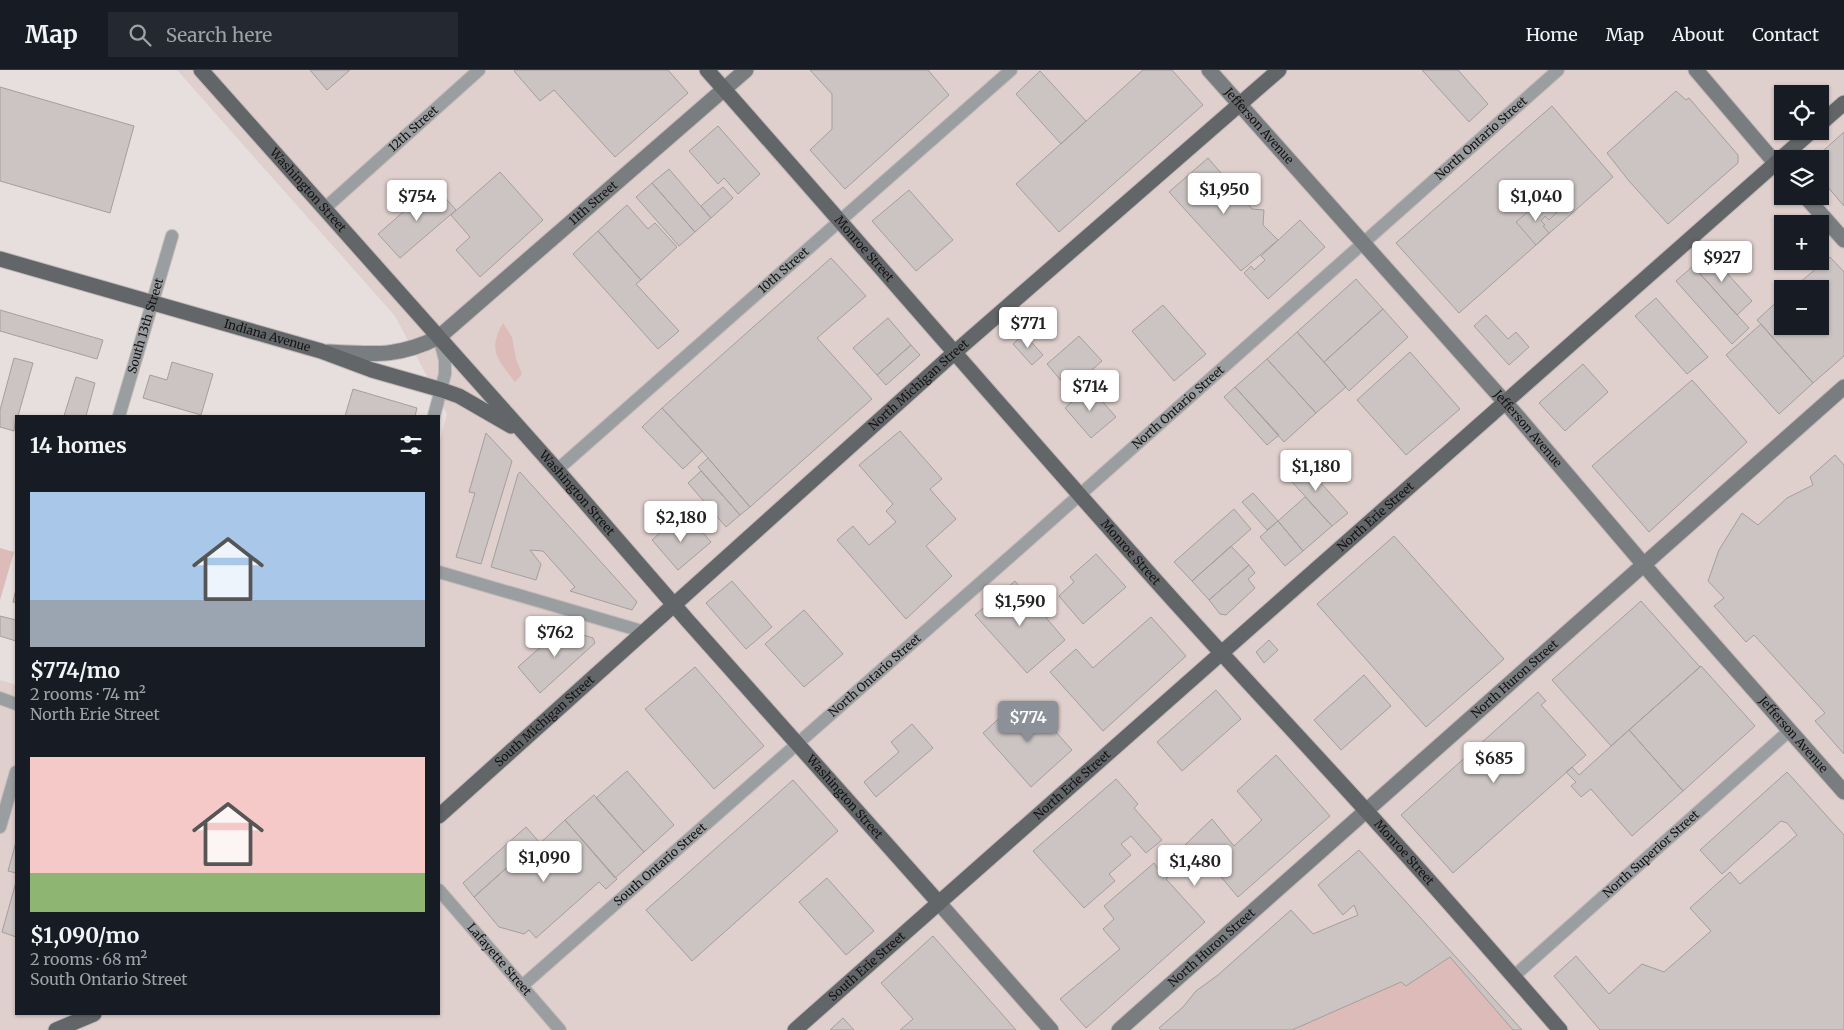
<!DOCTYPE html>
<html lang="en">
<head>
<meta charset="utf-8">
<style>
  :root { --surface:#171b24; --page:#242831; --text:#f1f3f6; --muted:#9ea1a6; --line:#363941; --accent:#8c9099 }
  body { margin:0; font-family:Merriweather,serif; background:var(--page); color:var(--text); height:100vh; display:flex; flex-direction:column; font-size:19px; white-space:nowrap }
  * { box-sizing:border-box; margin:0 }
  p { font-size:16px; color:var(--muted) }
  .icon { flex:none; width:28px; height:28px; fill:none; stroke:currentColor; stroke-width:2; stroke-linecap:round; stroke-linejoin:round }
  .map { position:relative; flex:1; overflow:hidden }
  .panel { position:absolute; left:15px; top:345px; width:425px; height:600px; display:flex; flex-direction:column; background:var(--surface); border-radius:0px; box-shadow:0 1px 4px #0004 }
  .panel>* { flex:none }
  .fabs { position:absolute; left:1774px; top:15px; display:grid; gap:10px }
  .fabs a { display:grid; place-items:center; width:55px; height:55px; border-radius:0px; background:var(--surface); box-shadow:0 1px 4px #0004; font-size:25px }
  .price { position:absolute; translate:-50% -42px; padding:0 11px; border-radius:5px; background:#fff; color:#222; font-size:16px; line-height:32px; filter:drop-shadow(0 1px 2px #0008) }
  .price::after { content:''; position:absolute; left:50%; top:30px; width:15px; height:11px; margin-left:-8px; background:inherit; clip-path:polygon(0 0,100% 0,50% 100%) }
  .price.current { background:var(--accent); color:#fff }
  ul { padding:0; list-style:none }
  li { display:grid; align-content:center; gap:10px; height:265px; padding:0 15px }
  li span { display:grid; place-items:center; height:155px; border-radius:0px; color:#555 }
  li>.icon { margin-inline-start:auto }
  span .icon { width:90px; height:90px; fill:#fffc; stroke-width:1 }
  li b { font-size:21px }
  h2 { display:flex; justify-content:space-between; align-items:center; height:60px; padding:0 15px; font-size:21px }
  header { display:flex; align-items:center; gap:30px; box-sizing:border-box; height:70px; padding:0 25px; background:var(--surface); border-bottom:1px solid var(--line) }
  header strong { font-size:24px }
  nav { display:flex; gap:28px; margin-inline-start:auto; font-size:18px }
  .search { width:350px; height:45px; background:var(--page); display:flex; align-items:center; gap:12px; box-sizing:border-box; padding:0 18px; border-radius:0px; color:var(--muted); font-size:19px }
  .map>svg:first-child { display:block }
  .built { fill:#dfcfcd; fill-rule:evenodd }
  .green { fill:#ddbbb8 }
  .building { fill:#cbc4c3; stroke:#a59e9d }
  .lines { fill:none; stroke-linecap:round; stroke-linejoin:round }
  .street-casing { stroke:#c1bab9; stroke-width:14 }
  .secondary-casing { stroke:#c1bab9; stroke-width:17 }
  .primary-casing { stroke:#c1bab9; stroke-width:17 }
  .street { stroke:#9b9ea0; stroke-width:12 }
  .secondary { stroke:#7a7d80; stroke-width:15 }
  .primary { stroke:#626669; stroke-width:15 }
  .labels { text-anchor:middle; stroke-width:4.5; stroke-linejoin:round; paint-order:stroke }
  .street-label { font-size:12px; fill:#151212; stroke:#f4ecec }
</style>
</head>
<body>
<header>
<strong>Map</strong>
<div class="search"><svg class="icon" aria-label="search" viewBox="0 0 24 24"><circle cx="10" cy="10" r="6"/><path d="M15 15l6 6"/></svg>Search here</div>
<nav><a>Home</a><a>Map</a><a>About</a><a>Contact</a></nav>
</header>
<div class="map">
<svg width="1844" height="960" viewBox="0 0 1844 960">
  <rect width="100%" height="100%" fill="#e7dfde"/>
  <path class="built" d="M 177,0 L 1844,0 L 1844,960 L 0,960 L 0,610 L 16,615 L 16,944 L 439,944 L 439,374 L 447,344 L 395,246 ZM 1782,24 L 1820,24 L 1820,61 L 1782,61 ZM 1782,89 L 1820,89 L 1820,126 L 1782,126 ZM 1782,154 L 1820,154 L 1820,191 L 1782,191 ZM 1782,219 L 1820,219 L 1820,256 L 1782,256 Z"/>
  <path class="green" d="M 503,253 L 512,267 L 516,289 L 522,304 L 515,312 C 498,290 487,281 503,253 Z
    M 0,478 L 14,482 L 0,530 Z
    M 1359,780 L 1522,960 L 1161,960 L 1159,958 L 1183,937 L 1196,921 L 1218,905 L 1291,840 L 1313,864 L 1358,845 L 1354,835 L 1343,845 L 1318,815 Z"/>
  <path class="building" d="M 310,0 L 350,0 L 327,20 Z
    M 516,0 L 668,0 L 688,23 L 615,87 L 554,20 L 540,31 L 514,1 Z
    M 810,0 L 928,0 L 949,25 L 845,119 L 810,80 L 832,59 L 832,24 Z
    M 1143,0 L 1172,0 L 1203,35 L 1059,162 L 1016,114 Z
    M 1422,0 L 1458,0 L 1488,34 L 1469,52 Z
    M 1040,1 L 1086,51 L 1061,74 L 1016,24 Z
    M 0,17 L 134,56 L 110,143 L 0,111 Z
    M 1676,21 L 1686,30 L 1689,28 L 1738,85 L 1738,93 L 1668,154 L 1629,111 L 1607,83 Z
    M 1552,36 L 1613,107 L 1459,243 L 1396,173 Z
    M 718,56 L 760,104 L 738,124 L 724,108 L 718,114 L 689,81 Z
    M 1844,62 L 1844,136 L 1820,108 L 1820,89 L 1814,89 Z
    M 1208,88 L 1252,139 L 1264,140 L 1263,155 L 1278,170 L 1241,201 L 1169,122 Z
    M 669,99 L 711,148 L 695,162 L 652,113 Z
    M 500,102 L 543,150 L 480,207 L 456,180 L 470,167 L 451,145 Z
    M 652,113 L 695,162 L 679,176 L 636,127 Z
    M 434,115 L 456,140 L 400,188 L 378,164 Z
    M 723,117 L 733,128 L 711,148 L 701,136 Z
    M 909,120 L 953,170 L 916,201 L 872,151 Z
    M 1542,130 L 1551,140 L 1553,138 L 1557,142 L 1549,150 L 1545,146 L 1541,151 L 1545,155 L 1543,156 L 1549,163 L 1536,175 L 1516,152 Z
    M 627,135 L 648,159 L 655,153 L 677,177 L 641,210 L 598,161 Z
    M 1300,150 L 1325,177 L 1268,229 L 1244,203 L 1251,196 L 1254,200 L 1265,190 L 1261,186 Z
    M 598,161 L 641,210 L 636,214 L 679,261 L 658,279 L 573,184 Z
    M 1708,182 L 1752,231 L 1737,245 L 1693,196 Z
    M 1830,187 L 1844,202 L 1844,286 L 1813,313 L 1757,250 L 1782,227 L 1782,256 L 1820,256 L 1820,219 L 1792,219 Z
    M 831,188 L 866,226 L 817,268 L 872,329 L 750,437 L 702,381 L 662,338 Z
    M 1693,196 L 1749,258 L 1732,274 L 1676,211 Z
    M 1356,209 L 1383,239 L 1324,292 L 1297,262 Z
    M 1656,228 L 1708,287 L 1687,304 L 1635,246 Z
    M 1163,235 L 1206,284 L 1174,311 L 1132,261 Z
    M 1383,239 L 1408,267 L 1349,321 L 1324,292 Z
    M 0,240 L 103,270 L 97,289 L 0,261 Z
    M 1486,245 L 1508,269 L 1516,262 L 1529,277 L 1509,295 L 1474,256 Z
    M 888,248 L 911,275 L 877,305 L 853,278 Z
    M 1761,254 L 1813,313 L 1779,344 L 1726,285 Z
    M 1297,262 L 1346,317 L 1316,343 L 1267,289 Z
    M 1024,264 L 1043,285 L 1032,295 L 1013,274 Z
    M 1079,266 L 1102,291 L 1069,320 L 1047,294 Z
    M 911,275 L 920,285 L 886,315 L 877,305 Z
    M 1410,282 L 1460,339 L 1406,385 L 1357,330 Z
    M 14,288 L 33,293 L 18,346 L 16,346 L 14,361 L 0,357 L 0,340 Z
    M 1267,289 L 1316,343 L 1284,372 L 1235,317 Z
    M 172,292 L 213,304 L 201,345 L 143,328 L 150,305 L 167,310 Z
    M 1583,294 L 1608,322 L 1565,361 L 1539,333 Z
    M 76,307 L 95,313 L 86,346 L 64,346 Z
    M 1692,310 L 1747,372 L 1649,462 L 1592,396 Z
    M 1089,316 L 1116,347 L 1091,368 L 1065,338 Z
    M 1235,317 L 1279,365 L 1267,375 L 1224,327 Z
    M 353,319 L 417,338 L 415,346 L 345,346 Z
    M 662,338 L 702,381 L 683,399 L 642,357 Z
    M 900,361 L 942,409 L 930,419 L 956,449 L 926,476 L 952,506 L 906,549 L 837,470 L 853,456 L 869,475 L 896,452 L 886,441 L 893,434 L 859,395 Z
    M 486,363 L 512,391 L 481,494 L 456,487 L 475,423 L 469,422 Z
    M 1835,385 L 1844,395 L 1844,684 L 1815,651 L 1825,643 L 1754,565 L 1746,572 L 1714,536 L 1724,528 L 1708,511 L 1719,480 L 1742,443 L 1758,455 L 1787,428 L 1813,415 L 1810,407 Z
    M 708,388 L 750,437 L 740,445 L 698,397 Z
    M 1299,389 L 1348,443 L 1332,456 L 1283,402 Z
    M 701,401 L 740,445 L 726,457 L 688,413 Z
    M 520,402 L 637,532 L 632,540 L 570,521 L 575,517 L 543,481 L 530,480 L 541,494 L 536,510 L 491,497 L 518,404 Z
    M 1253,423 L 1278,451 L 1267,460 L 1242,432 Z
    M 1305,427 L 1332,456 L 1303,481 L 1278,451 Z
    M 1234,439 L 1251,459 L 1192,511 L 1174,492 Z
    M 693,451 L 711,472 L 678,500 L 652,470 L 672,452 L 681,462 Z
    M 1278,451 L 1303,481 L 1285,496 L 1260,467 Z
    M 1394,466 L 1504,589 L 1426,657 L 1317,534 Z
    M 1231,476 L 1249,495 L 1209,530 L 1192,511 Z
    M 1096,484 L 1126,517 L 1083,554 L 1059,526 L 1074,512 L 1070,507 Z
    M 1249,495 L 1255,503 L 1248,509 L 1255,518 L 1226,545 L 1220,544 L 1209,530 Z
    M 732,511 L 772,557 L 746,579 L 706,533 Z
    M 1015,511 L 1065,570 L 1027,603 L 975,545 Z
    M 16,519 L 16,533 L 13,532 Z
    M 1641,531 L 1700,597 L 1611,676 L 1552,610 Z
    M 804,540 L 843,584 L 804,617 L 765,574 Z
    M 0,546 L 16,550 L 16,571 L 0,566 Z
    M 1151,547 L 1186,586 L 1103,661 L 1050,602 L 1076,579 L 1093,598 Z
    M 562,558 L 593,568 L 595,573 L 540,623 L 518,597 Z
    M 1269,570 L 1278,580 L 1264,593 L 1256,582 Z
    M 1701,596 L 1755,656 L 1683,721 L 1629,660 Z
    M 695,597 L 764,676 L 714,719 L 645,639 Z
    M 1364,605 L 1391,636 L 1341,680 L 1314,650 Z
    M 1216,620 L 1241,649 L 1182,701 L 1157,672 Z
    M 1538,622 L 1546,631 L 1541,635 L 1586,685 L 1453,803 L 1401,745 Z
    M 1031,634 L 1072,680 L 1031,717 L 983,663 L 1013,636 L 1020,644 Z
    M 912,654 L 933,678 L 876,727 L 864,712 L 899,682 L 891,672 Z
    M 1629,660 L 1683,721 L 1632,766 L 1591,719 L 1581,727 L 1571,716 L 1576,712 L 1566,702 L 1572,697 L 1579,705 Z
    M 1276,685 L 1330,746 L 1238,827 L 1198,780 L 1166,809 L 1205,852 L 1086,958 L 1060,929 L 1120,879 L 1103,859 L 1114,849 L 1104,836 L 1154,793 L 1159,800 L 1212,749 L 1234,776 L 1262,750 L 1237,721 Z
    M 627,701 L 674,755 L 644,782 L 596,728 Z
    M 1787,702 L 1844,765 L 1844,960 L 1600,960 L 1554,906 L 1576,886 L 1609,924 L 1642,894 L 1664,902 L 1711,861 L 1690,838 L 1730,802 L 1740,814 L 1797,765 L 1787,753 L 1781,751 L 1722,804 L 1700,780 Z
    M 1116,709 L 1138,734 L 1134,738 L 1162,770 L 1146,783 L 1131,766 L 1121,774 L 1131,785 L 1109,804 L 1115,811 L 1084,838 L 1033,781 Z
    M 793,710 L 838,761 L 692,891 L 646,840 Z
    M 594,725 L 644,782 L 615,808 L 565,750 Z
    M 565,750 L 617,809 L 606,819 L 599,812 L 536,868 L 529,860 L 524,864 L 499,857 L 474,827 L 521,785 L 524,788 Z
    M 526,757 L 540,773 L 524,788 L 521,785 L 474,827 L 463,813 Z
    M 16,772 L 16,803 L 8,801 Z
    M 1359,780 L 1522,960 L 1513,960 L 1450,887 L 1406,916 L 1401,912 L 1292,960 L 1161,960 L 1159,958 L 1183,937 L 1196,921 L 1218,905 L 1291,840 L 1313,864 L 1358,845 L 1354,835 L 1343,845 L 1318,815 Z
    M 827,808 L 874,861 L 846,885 L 799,832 Z
    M 16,812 L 16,867 L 2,862 Z
    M 933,866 L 1016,960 L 900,960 L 913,949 L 881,913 Z
    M 843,948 L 854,960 L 830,960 Z"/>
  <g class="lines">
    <g class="street-casing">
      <g id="street">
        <path id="s1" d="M 324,139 L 479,0"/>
        <path id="s2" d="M 119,346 L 172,166"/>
        <path d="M 434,346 L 445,304 L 445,290 L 439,267"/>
        <path id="s3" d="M 557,400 L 1011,0"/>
        <path d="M 439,502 L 645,562"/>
        <path d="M 0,628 L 16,634"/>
        <path d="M 0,757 L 16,702"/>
        <path id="s4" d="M 439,820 L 560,960"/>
        <path id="s5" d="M 1513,907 L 1789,661"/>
        <path id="s6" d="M 522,916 L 1021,477 L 1558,0"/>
      </g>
    </g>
    <g class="secondary-casing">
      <g id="secondary">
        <path id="s7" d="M 1209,0 L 1519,348 L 1656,509 L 1844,722"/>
        <path d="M 1696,0 L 1782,101"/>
        <path d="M 1805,126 L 1844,170"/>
        <path id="s8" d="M 328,282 C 373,284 397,288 439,267 L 746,0"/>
        <path d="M 939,833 L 1051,960"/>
        <path id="s9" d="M 1119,960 L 1844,317"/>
      </g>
    </g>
    <g class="primary-casing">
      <g id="primary">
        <path id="s10" d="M 201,0 L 557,400 L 688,551 L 939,833"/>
        <path id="s11" d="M 707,0 C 850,161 990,325 1133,485 C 1214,577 1299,666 1381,757 C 1442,824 1501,892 1560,960"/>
        <path d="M 1820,54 L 1844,33"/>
        <path id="s12" d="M 0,189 L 321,281 L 372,300 L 442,320 L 459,326 L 511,356"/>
        <path id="s13" d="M 439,746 L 954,283 L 1279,0"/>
        <path d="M 56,960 L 94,944"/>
        <path id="s14" d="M 795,960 L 1812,61"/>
      </g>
    </g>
    <use href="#street" class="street"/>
    <use href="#secondary" class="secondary"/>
    <use href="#primary" class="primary"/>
  </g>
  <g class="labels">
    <g class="street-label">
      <text dy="4" stroke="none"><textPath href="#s7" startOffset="75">Jefferson Avenue</textPath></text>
      <text dy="4" stroke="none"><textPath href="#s1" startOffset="120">12th Street</textPath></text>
      <text dy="4" stroke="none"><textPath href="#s6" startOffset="1280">North Ontario Street</textPath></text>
      <text dy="4" stroke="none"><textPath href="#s10" startOffset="161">Washington Street</textPath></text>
      <text dy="4" stroke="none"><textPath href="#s8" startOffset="318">11th Street</textPath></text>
      <text dy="4" stroke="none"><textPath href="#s11" startOffset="238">Monroe Street</textPath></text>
      <text dy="4" stroke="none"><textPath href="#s3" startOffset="302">10th Street</textPath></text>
      <text dy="4" stroke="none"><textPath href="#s2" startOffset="94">South 13th Street</textPath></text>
      <text dy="4" stroke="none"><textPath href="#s12" startOffset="278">Indiana Avenue</textPath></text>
      <text dy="4" stroke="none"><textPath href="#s13" startOffset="645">North Michigan Street</textPath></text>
      <text dy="4" stroke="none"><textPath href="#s6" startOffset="875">North Ontario Street</textPath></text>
      <text dy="4" stroke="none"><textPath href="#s7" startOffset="480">Jefferson Avenue</textPath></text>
      <text dy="4" stroke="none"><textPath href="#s10" startOffset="566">Washington Street</textPath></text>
      <text dy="4" stroke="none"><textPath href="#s14" startOffset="775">North Erie Street</textPath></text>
      <text dy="4" stroke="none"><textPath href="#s11" startOffset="642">Monroe Street</textPath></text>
      <text dy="4" stroke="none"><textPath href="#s6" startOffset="470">North Ontario Street</textPath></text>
      <text dy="4" stroke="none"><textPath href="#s9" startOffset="529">North Huron Street</textPath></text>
      <text dy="4" stroke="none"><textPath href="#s13" startOffset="142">South Michigan Street</textPath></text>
      <text dy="4" stroke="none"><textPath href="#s7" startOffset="885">Jefferson Avenue</textPath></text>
      <text dy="4" stroke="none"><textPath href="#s14" startOffset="370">North Erie Street</textPath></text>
      <text dy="4" stroke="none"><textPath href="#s10" startOffset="971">Washington Street</textPath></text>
      <text dy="4" stroke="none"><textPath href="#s11" startOffset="1048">Monroe Street</textPath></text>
      <text dy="4" stroke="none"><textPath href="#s5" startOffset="185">North Superior Street</textPath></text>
      <text dy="4" stroke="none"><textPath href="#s6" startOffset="184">South Ontario Street</textPath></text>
      <text dy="4" stroke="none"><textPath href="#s9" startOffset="124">North Huron Street</textPath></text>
      <text dy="4" stroke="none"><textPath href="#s4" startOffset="92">Lafayette Street</textPath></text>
      <text dy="4" stroke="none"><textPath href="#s14" startOffset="96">South Erie Street</textPath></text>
    </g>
  </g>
</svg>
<div class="fabs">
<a><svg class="icon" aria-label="locate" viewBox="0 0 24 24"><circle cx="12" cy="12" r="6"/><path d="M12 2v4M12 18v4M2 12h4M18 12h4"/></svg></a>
<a><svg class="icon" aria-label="layers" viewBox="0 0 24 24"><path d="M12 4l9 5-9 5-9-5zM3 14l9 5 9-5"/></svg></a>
<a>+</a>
<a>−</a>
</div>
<b class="price" style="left:1224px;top:145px">$1,950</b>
<b class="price" style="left:417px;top:152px">$754</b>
<b class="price" style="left:1536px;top:152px">$1,040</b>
<b class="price" style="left:1722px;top:213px">$927</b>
<b class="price" style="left:1028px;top:279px">$771</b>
<b class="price" style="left:1090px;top:342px">$714</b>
<b class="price" style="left:1316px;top:422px">$1,180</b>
<b class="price" style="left:681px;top:473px">$2,180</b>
<b class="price" style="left:1020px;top:557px">$1,590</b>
<b class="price" style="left:555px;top:588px">$762</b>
<b class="price current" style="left:1028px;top:673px">$774</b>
<b class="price" style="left:1494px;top:714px">$685</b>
<b class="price" style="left:544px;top:813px">$1,090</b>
<b class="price" style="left:1195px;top:817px">$1,480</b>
<section class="panel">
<h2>14 homes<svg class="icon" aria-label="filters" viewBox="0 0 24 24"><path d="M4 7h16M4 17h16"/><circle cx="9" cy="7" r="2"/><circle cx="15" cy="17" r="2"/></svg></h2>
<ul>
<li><span style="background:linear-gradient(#a9c7e8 70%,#9aa5b1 0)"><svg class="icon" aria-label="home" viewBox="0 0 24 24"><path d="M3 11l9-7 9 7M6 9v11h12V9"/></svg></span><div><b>$774/mo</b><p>2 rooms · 74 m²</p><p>North Erie Street</p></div></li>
<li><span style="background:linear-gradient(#f6c9c9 75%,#8fb573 0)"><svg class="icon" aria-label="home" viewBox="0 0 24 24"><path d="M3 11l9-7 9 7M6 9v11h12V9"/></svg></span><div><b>$1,090/mo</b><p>2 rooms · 68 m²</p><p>South Ontario Street</p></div></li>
</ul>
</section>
</div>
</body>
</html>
